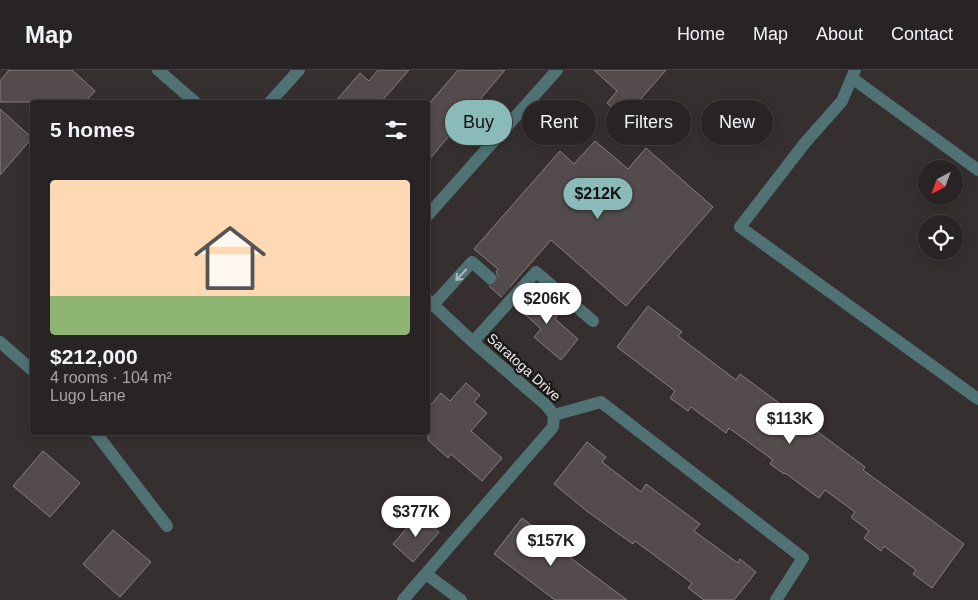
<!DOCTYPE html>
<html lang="en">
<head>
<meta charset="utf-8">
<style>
  :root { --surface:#282324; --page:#302b2c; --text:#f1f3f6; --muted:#a5a4a6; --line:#444041; --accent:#8bbbb9 }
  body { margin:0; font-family:Helvetica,sans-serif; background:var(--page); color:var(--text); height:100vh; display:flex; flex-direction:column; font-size:19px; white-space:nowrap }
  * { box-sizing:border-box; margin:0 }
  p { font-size:16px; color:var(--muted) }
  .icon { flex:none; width:28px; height:28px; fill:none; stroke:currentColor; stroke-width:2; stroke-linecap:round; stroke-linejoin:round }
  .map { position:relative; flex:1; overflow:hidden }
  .sheet { position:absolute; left:30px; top:30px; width:400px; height:335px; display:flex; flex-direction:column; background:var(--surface); border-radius:5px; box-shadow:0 2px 8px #0003,0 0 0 1px var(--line) }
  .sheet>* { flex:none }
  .banner { position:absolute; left:445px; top:30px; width:458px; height:45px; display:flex; gap:10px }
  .needle { width:32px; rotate:221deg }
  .controls { position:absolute; left:918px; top:90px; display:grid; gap:10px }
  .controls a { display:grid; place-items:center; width:45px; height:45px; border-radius:50%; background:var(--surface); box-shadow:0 2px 8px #0003,0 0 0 1px var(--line); font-size:25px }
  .price { position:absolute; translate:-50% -42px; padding:0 11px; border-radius:18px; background:#fff; color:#222; font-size:16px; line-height:32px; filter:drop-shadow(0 1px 2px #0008) }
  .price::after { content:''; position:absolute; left:50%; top:30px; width:15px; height:11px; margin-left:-8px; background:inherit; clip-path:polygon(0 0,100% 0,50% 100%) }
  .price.on { background:var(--accent); color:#111 }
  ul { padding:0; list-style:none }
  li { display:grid; align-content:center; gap:10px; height:265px; padding:0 20px }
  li+li { border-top:1px solid var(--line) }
  li span { display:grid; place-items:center; height:155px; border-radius:5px; color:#555 }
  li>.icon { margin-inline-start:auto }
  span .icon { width:90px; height:90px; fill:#fffc; stroke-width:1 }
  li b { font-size:21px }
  h2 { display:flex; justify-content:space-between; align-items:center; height:60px; padding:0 20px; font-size:21px }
  .pill { padding:0 18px; border-radius:22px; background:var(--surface); box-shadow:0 2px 8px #0003,0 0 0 1px var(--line); font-size:18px; line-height:45px }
  .pill.on { background:var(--accent); color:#111 }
  header { display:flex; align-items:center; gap:30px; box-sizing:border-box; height:70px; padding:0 25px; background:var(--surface); border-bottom:1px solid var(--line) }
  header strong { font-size:24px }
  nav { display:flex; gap:28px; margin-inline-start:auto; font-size:18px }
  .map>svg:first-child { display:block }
  .building { fill:#534b4c; stroke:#887f80 }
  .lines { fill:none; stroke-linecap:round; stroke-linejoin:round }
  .minor-tunnel { stroke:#524b4c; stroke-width:12; stroke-dasharray:12 6; stroke-linecap:butt }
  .minor { stroke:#507275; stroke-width:12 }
  .oneway { stroke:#afb9bb }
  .labels { text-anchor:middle; stroke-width:5; stroke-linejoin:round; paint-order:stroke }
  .street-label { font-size:14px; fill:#eee9ea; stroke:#1b1818 }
</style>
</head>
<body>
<header>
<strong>Map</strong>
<nav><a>Home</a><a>Map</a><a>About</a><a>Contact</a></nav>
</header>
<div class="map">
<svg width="978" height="530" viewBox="0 0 978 530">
  <rect width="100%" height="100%" fill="#362f30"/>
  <path class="building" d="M 9,0 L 72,0 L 95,21 L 85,32 L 0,32 L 0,11 Z
    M 378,0 L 409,0 L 381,32 L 335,32 L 360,3 L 369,11 Z
    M 458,0 L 505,0 L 428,91 L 428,35 Z
    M 594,0 L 666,0 L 624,48 L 607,33 L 617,21 Z
    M 0,39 L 32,68 L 0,105 Z
    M 595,71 L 628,99 L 646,78 L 713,137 L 626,236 L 551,170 L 501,227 L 489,216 L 496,213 L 498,206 L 496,202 L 498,199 L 474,179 L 560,81 L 574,94 Z
    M 531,219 L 558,244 L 555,249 L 578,269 L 561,290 L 534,267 L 541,259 L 516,236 Z
    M 648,236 L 682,262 L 678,266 L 736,310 L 740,304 L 865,397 L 863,400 L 964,474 L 932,518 L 913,504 L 916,500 L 884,476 L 881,481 L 864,468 L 869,461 L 851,447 L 855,442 L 825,420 L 819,428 L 785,403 L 784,404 L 770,394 L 773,390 L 729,358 L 726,363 L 691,337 L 688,341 L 670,328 L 675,321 L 617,277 Z
    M 466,313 L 480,325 L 474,332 L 487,343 L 471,361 L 502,388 L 482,411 L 451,384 L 448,388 L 428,370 L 428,338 L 441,323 L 450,331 Z
    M 587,372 L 606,387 L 602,392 L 641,422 L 646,414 L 700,454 L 694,461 L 738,493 L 740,489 L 756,502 L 734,530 L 704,530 L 688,518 L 692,513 L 635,471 L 633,474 L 588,442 L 554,414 Z
    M 43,381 L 80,413 L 50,447 L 13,416 Z
    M 418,445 L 439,462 L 413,492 L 393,474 Z
    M 522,448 L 557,475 L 556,477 L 627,530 L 555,530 L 494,484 Z
    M 113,460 L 151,492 L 120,527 L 83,494 Z"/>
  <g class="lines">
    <path class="minor-tunnel" d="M 490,208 L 506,222"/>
    <path class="minor" d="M 158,0 L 195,32
      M 855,0 L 842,31 L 804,74 L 740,157 L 978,329
      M 852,8 L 978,100
      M 270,32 L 299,0
      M 428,145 L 557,0
      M 433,235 L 472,192 L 490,208
      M 0,272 L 32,300
      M 473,272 L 536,202 L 593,251
      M 554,345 L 601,332 L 803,488 L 776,530
      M 95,362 L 167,456
      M 426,504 L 461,530
      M 403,530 L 553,357 L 554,345 L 546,335 L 473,272 L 428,230"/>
  </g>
  <defs><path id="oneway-shaft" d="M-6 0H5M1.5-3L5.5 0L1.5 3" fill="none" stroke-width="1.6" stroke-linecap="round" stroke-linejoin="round" transform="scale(1.25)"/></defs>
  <use class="oneway" href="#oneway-shaft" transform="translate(461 205) rotate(133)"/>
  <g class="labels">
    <g class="street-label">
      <text transform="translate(524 297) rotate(42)" y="5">Saratoga Drive</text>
    </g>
  </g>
</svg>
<div class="controls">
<a><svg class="needle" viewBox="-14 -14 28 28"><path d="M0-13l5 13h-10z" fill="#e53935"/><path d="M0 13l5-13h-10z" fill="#a5a4a6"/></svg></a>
<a><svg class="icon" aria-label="locate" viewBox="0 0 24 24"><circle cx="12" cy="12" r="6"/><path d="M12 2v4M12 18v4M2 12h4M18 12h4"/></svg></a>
</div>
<b class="price on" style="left:598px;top:150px">$212K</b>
<b class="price" style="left:547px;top:255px">$206K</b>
<b class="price" style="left:790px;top:375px">$113K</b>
<b class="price" style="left:416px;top:468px">$377K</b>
<b class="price" style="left:551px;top:497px">$157K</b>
<div class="banner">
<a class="pill on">Buy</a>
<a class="pill">Rent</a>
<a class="pill">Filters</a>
<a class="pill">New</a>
</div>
<section class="sheet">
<h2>5 homes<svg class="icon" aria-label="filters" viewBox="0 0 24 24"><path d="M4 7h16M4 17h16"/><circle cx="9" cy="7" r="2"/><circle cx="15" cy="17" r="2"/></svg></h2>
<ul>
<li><span style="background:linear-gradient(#ffd9b3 75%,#8fb573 0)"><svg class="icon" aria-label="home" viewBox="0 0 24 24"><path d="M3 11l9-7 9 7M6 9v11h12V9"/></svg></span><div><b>$212,000</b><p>4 rooms · 104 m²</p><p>Lugo Lane</p></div></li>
</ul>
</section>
</div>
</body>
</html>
